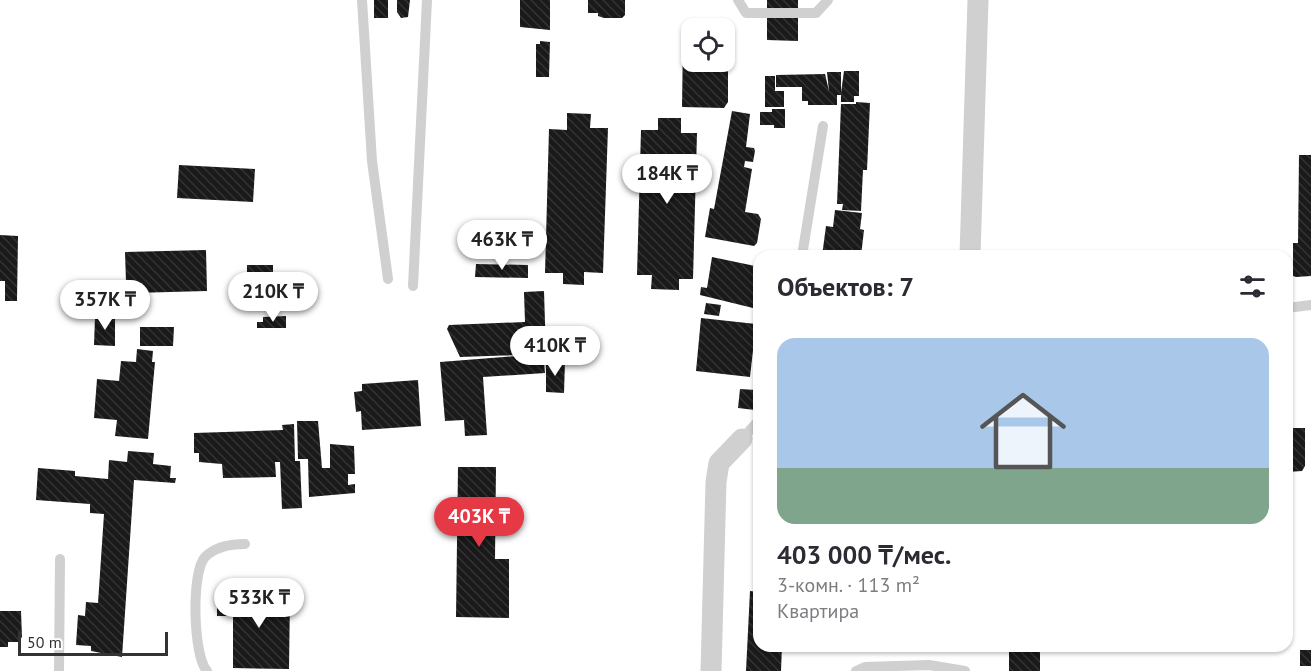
<!DOCTYPE html>
<html lang="ru">
<head>
<meta charset="utf-8">
<style>
  :root { --surface:#fff; --page:#f2f2f3; --text:#2b2b33; --muted:#7c7c81; --accent:#e63946 }
  body { margin:0; font-family:"PT Sans",sans-serif; background:var(--page); color:var(--text); height:100vh; display:flex; flex-direction:column; font-size:22px; white-space:nowrap }
  * { box-sizing:border-box; margin:0 }
  p { font-size:20px; color:var(--muted) }
  .icon { flex:none; width:33px; height:33px; fill:none; stroke:currentColor; stroke-width:2; stroke-linecap:round; stroke-linejoin:round }
  .map { position:relative; flex:1; overflow:hidden }
  .drawer { position:absolute; left:753px; top:250px; width:540px; height:402px; display:flex; flex-direction:column; background:var(--surface); border-radius:18px; box-shadow:0 2px 4px #0004 }
  .drawer>* { flex:none }
  .controls { position:absolute; left:681px; top:18px; display:grid; gap:12px }
  .controls a { display:grid; place-items:center; width:54px; height:54px; border-radius:12px; background:var(--surface); box-shadow:0 2px 4px #0004; font-size:30px }
  .scale { position:absolute; left:18px; bottom:15px; width:150px; box-sizing:border-box; padding-left:6px; border:3px solid #333; border-top:0; font-size:16px; line-height:21px; white-space:nowrap; color:#333; -webkit-text-stroke:4px #fff; paint-order:stroke }
  .price { position:absolute; translate:-50% -51px; padding:0 14px; border-radius:21px; background:#fff; color:#222; font-size:20px; line-height:39px; filter:drop-shadow(0 2px 3px #0008) }
  .price::after { content:''; position:absolute; left:50%; top:36px; width:18px; height:14px; margin-left:-9px; background:inherit; clip-path:polygon(0 0,100% 0,50% 100%) }
  .price.current { background:var(--accent); color:#fff }
  ul { padding:0; list-style:none }
  li { display:grid; align-content:center; gap:12px; height:318px; padding:0 24px }
  li span { display:grid; place-items:center; height:186px; border-radius:18px; color:#555 }
  li>.icon { margin-inline-start:auto }
  span .icon { width:108px; height:108px; fill:#fffc; stroke-width:1 }
  li b { font-size:26px }
  h2 { display:flex; justify-content:space-between; align-items:center; height:72px; padding:0 24px; font-size:26px }
  .map>svg:first-child { display:block }
  .building { fill:url(#building-back-hatch) }
  .lines { fill:none; stroke-linecap:round; stroke-linejoin:round }
  .lane { stroke:#d0d0d0; stroke-width:10 }
  .street { stroke:#d0d0d0; stroke-width:21 }
</style>
</head>
<body>
<div class="map">
<svg width="1311" height="671" viewBox="0 0 1311 671">
  <defs>
    <pattern id="building-back-hatch" width="6" height="6" patternUnits="userSpaceOnUse" patternTransform="scale(1.5)"><rect width="6" height="6" fill="#1a1a1a"/><path d="M-1 5l2 2M0 0l6 6M5-1l2 2" fill="none" stroke="#333"/></pattern>
  </defs>
  <rect width="100%" height="100%" fill="#fff"/>
  <path class="building" d="M 374,0 L 388,0 L 388,18 L 374,18 Z
    M 397,0 L 410,0 L 408,17 L 401,18 L 397,12 Z
    M 520,0 L 550,0 L 550,30 L 520,27 Z
    M 588,0 L 625,0 L 625,15 L 622,18 L 604,18 L 598,16 L 598,13 L 588,13 Z
    M 767,0 L 798,0 L 798,41 L 767,40 Z
    M 683,40 L 692,40 L 692,62 L 695,62 L 695,69 L 728,69 L 728,102 L 724,108 L 682,107 Z
    M 540,41 L 550,42 L 549,77 L 536,77 L 536,44 L 540,44 Z
    M 844,71 L 859,71 L 859,96 L 854,96 L 854,102 L 841,102 L 841,95 L 837,95 L 837,105 L 808,105 L 808,101 L 802,101 L 802,87 L 776,87 L 776,75 L 825,74 L 829,91 L 827,72 L 841,72 L 841,93 Z
    M 765,76 L 775,76 L 775,91 L 784,91 L 784,107 L 765,107 Z
    M 856,102 L 870,103 L 867,170 L 863,170 L 861,211 L 842,210 L 843,204 L 837,204 L 841,104 L 856,104 Z
    M 772,109 L 785,109 L 785,128 L 774,128 L 774,125 L 760,125 L 760,112 L 772,112 Z
    M 732,111 L 750,114 L 746,147 L 754,148 L 755,151 L 753,162 L 745,161 L 744,167 L 752,169 L 745,212 L 758,214 L 761,219 L 757,243 L 754,246 L 705,237 L 710,208 L 714,209 Z
    M 567,113 L 591,114 L 590,128 L 608,128 L 603,273 L 584,272 L 584,285 L 563,284 L 563,273 L 545,273 L 549,129 L 567,130 Z
    M 658,118 L 681,118 L 681,133 L 697,133 L 693,279 L 679,279 L 679,290 L 651,289 L 652,275 L 637,275 L 641,130 L 658,130 Z
    M 1299,155 L 1311,155 L 1311,276 L 1296,277 L 1293,276 L 1293,243 L 1298,243 Z
    M 179,165 L 255,169 L 253,202 L 177,198 Z
    M 835,210 L 862,213 L 860,229 L 864,230 L 861,256 L 822,256 L 826,226 L 833,227 Z
    M 0,235 L 18,236 L 17,301 L 5,301 L 5,281 L 0,281 Z
    M 206,250 L 207,291 L 133,293 L 133,282 L 126,282 L 125,252 Z
    M 712,257 L 755,266 L 753,276 L 759,277 L 759,288 L 756,288 L 753,308 L 700,295 L 701,287 L 707,288 Z
    M 476,264 L 528,265 L 528,278 L 475,277 Z
    M 247,265 L 273,265 L 273,280 L 271,283 L 255,283 L 255,280 L 247,280 Z
    M 544,291 L 546,354 L 460,357 L 447,329 L 449,325 L 525,322 L 524,292 Z
    M 706,303 L 721,305 L 719,316 L 704,314 Z
    M 286,316 L 286,328 L 257,328 L 257,322 L 263,322 L 263,317 Z
    M 95,317 L 115,317 L 115,346 L 94,345 Z
    M 701,318 L 756,324 L 750,377 L 696,371 Z
    M 140,327 L 174,327 L 173,346 L 140,346 Z
    M 137,349 L 153,351 L 152,362 L 155,362 L 148,439 L 115,436 L 117,420 L 94,418 L 97,379 L 119,381 L 121,361 L 136,362 Z
    M 543,354 L 545,373 L 483,377 L 487,435 L 465,436 L 464,420 L 445,421 L 440,362 Z
    M 546,361 L 565,361 L 564,393 L 546,392 Z
    M 418,380 L 421,426 L 362,430 L 361,411 L 356,412 L 354,392 L 362,391 L 362,384 Z
    M 740,389 L 756,390 L 755,410 L 738,408 Z
    M 297,421 L 318,421 L 322,468 L 330,468 L 330,444 L 354,446 L 355,474 L 348,474 L 348,485 L 355,484 L 355,493 L 309,497 L 308,459 L 298,459 Z
    M 294,424 L 295,461 L 300,461 L 302,508 L 282,509 L 280,462 L 275,462 L 276,477 L 223,478 L 222,464 L 199,462 L 199,453 L 194,453 L 194,433 L 283,430 L 282,425 Z
    M 1287,428 L 1305,428 L 1305,466 L 1302,471 L 1287,472 Z
    M 128,451 L 154,453 L 153,464 L 171,466 L 170,478 L 176,478 L 175,483 L 134,480 L 122,657 L 91,651 L 91,646 L 76,645 L 78,615 L 85,616 L 86,602 L 98,603 L 104,514 L 90,513 L 90,504 L 36,500 L 38,468 L 75,471 L 75,476 L 108,479 L 109,460 L 127,462 Z
    M 458,467 L 496,467 L 495,559 L 509,559 L 509,618 L 456,617 Z
    M 274,584 L 283,584 L 283,595 L 290,595 L 289,669 L 233,668 L 233,616 L 217,616 L 217,594 L 273,595 Z
    M 750,591 L 759,592 L 759,646 L 782,646 L 781,671 L 746,671 Z
    M 0,611 L 21,611 L 22,637 L 18,642 L 8,642 L 8,647 L 0,647 Z
    M 1009,646 L 1040,646 L 1040,671 L 1009,671 Z
    M 1080,646 L 1134,646 L 1134,651 L 1081,652 Z
    M 1300,650 L 1311,650 L 1311,666 L 1300,666 Z"/>
  <g class="lines">
    <path class="lane" d="M 362,0 L 372,161 L 388,279
      M 738,0 L 746,13 L 816,13 L 828,0
      M 802,256 L 823,126
      M 413,286 L 427,0
      M 1287,308 L 1311,305
      M 742,439 L 759,420
      M 59,671 L 60,559
      M 207,671 C 193,656 191,572 205,557 C 216,546 231,544 245,544
      M 856,671 L 865,667 L 929,665 L 965,671"/>
    <path class="street" d="M 970,256 L 978,0
      M 711,671 L 716,482 L 719,463 L 742,439"/>
  </g>
</svg>
<div class="controls">
<a><svg class="icon" aria-label="locate" viewBox="0 0 24 24"><circle cx="12" cy="12" r="6"/><path d="M12 2v4M12 18v4M2 12h4M18 12h4"/></svg></a>
</div>
<div class="scale">50 m</div>
<b class="price" style="left:667px;top:205px">184K ₸</b>
<b class="price" style="left:502px;top:271px">463K ₸</b>
<b class="price" style="left:273px;top:323px">210K ₸</b>
<b class="price" style="left:105px;top:331px">357K ₸</b>
<b class="price" style="left:555px;top:377px">410K ₸</b>
<b class="price current" style="left:479px;top:548px">403K ₸</b>
<b class="price" style="left:259px;top:629px">533K ₸</b>
<section class="drawer">
<h2>Объектов: 7<svg class="icon" aria-label="filters" viewBox="0 0 24 24"><path d="M4 7h16M4 17h16"/><circle cx="9" cy="7" r="2"/><circle cx="15" cy="17" r="2"/></svg></h2>
<ul>
<li><span style="background:linear-gradient(#a9c7e8 70%,#7fa58c 0)"><svg class="icon" aria-label="home" viewBox="0 0 24 24"><path d="M3 11l9-7 9 7M6 9v11h12V9"/></svg></span><div><b>403 000 ₸/мес.</b><p>3-комн. · 113 m²</p><p>Квартира</p></div></li>
</ul>
</section>
</div>
</body>
</html>
